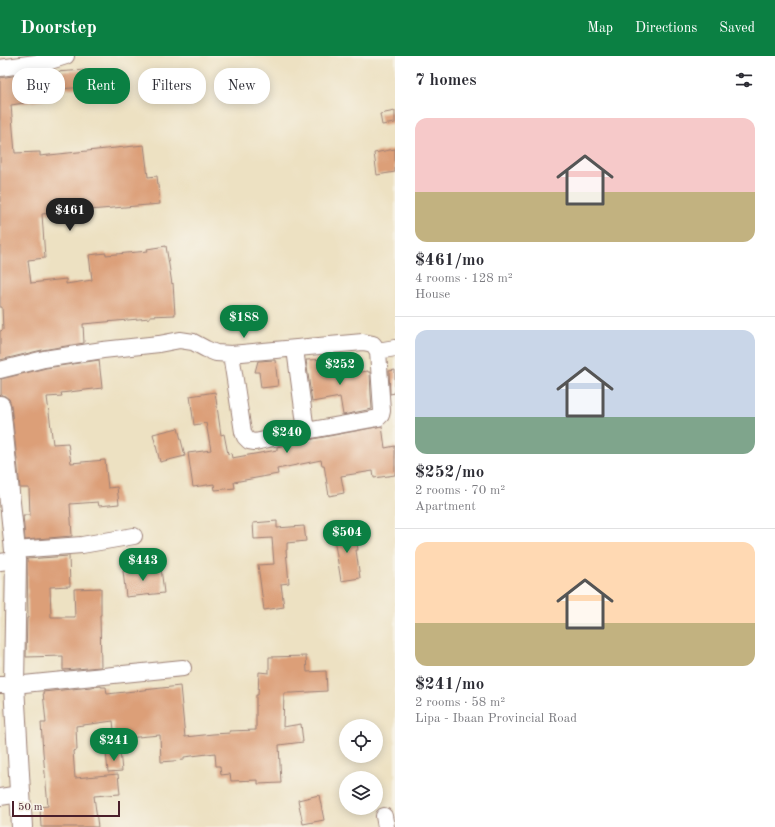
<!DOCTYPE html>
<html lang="en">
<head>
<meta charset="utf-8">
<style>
  :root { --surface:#fff; --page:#f2f2f3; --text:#2b2b33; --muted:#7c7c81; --line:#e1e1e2; --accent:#0b8043 }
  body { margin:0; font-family:"Old Standard TT",serif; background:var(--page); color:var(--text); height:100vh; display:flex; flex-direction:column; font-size:15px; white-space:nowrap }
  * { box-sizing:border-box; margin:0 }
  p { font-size:13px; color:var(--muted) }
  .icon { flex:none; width:22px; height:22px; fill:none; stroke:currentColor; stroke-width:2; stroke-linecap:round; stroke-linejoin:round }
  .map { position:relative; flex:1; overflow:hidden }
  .drawer { display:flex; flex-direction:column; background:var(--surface); width:380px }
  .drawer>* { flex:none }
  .hud { position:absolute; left:12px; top:12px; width:323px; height:36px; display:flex; gap:8px }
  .controls { position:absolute; left:339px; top:663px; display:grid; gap:8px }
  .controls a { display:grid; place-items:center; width:44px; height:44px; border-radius:50%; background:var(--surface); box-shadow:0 2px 10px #0003; font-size:20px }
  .scale { position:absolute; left:12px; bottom:10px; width:108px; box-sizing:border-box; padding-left:4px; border:2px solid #4a1f2b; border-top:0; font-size:11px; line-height:14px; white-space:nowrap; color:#4a1f2b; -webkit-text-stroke:3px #f7f3e8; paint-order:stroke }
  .price { position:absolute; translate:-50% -34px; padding:0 9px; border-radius:14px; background:var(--accent); color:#fff; font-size:13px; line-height:26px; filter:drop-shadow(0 1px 2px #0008) }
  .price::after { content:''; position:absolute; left:50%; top:24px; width:12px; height:9px; margin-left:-6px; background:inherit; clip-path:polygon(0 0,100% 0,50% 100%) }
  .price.on { background:#222; color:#fff }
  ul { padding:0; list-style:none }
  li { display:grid; align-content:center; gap:8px; height:212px; padding:0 20px }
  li+li { border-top:1px solid var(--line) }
  li span { display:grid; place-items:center; height:124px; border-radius:12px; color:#555 }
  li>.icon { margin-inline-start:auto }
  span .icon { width:72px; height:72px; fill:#fffc; stroke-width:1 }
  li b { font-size:17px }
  h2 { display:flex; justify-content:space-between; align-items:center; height:48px; padding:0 20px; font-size:17px }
  .chip { padding:0 14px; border-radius:16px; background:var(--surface); box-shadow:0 2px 10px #0003; font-size:14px; line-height:36px }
  .chip.on { background:var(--accent); color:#fff }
  header { display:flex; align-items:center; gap:24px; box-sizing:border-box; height:56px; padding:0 20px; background:var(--accent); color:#fff }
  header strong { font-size:19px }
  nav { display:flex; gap:22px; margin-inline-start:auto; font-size:14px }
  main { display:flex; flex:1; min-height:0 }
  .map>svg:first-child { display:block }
  .building { fill:#dc9f78 }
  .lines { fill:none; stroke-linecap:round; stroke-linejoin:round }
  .minor-casing { stroke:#9c8076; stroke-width:18 }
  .major-casing { stroke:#9c8076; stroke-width:22 }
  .minor { stroke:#fff; stroke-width:16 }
  .major { stroke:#fff; stroke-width:20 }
</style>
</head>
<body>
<header>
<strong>Doorstep</strong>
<nav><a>Map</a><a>Directions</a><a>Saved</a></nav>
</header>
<main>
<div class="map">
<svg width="395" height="771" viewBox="0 0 395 771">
  <rect width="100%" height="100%" fill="#f7f3e8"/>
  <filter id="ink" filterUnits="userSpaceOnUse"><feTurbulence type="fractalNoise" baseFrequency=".025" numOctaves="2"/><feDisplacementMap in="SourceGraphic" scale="8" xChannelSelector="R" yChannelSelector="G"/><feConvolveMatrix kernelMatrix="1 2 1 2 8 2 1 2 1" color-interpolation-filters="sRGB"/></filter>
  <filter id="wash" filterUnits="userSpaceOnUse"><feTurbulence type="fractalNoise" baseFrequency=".012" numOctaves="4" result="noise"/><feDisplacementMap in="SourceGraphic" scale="16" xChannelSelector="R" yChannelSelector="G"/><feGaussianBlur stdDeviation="0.9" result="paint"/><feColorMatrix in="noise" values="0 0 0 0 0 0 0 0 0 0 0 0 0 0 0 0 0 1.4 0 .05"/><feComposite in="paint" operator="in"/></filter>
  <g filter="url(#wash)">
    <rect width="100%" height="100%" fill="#ede1c2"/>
    <g id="blocks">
      <path class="building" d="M 86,14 L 88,31 L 57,33 L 58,42 L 11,49 L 15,97 L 40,96 L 40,100 L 144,89 L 148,121 L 157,120 L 160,148 L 42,158 L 45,202 L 28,204 L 31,227 L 66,223 L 66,228 L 92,224 L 89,199 L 106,197 L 106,199 L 148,195 L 147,193 L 166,190 L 172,228 L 173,227 L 175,259 L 150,260 L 150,262 L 83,268 L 84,287 L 42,294 L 0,304 L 0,275 L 3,274 L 2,251 L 0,251 L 0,22 L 25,18 Z
        M 395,55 L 395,67 L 382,69 L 380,58 Z
        M 395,93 L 395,116 L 377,119 L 374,97 Z
        M 334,303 L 335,320 L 368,315 L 368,316 L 370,316 L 371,339 L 372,353 L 343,359 L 340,341 L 312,346 L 306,304 Z
        M 99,304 L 102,332 L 61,337 L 62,340 L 47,341 L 53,388 L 68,387 L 71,407 L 105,404 L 108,432 L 117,431 L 119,448 L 99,450 L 98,446 L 70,448 L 72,480 L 25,484 L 23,459 L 30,459 L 29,432 L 20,432 L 11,349 L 9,343 L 5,340 L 1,339 L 1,323 L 46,312 Z
        M 275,304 L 278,330 L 261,332 L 259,316 L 255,316 L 258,305 Z
        M 395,314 L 395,337 L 390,338 L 389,315 Z
        M 215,336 L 221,379 L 224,378 L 228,398 L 231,397 L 232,402 L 277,394 L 277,391 L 308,384 L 382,370 L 385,392 L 395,390 L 395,419 L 374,422 L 373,415 L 341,420 L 344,437 L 329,440 L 324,409 L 322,409 L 321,404 L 277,413 L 278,418 L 234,426 L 235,432 L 215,434 L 214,428 L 193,431 L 188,397 L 211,394 L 206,367 L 194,369 L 190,340 Z
        M 178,372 L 185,400 L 160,406 L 153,378 Z
        M 277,465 L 277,472 L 304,470 L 306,485 L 287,487 L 287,494 L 286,494 L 289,527 L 281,528 L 284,551 L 264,554 L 258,509 L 274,508 L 272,482 L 254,483 L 253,467 Z
        M 355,473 L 358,494 L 356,494 L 360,522 L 341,525 L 333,476 Z
        M 69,500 L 70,530 L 50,531 L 51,561 L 75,561 L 74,533 L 101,532 L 101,559 L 100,559 L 101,611 L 63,614 L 63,600 L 26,601 L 27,562 L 28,562 L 27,503 Z
        M 161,512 L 164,537 L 126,541 L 123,515 Z
        M 306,600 L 307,616 L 326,615 L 327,635 L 292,637 L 284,637 L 283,671 L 301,668 L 303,686 L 279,689 L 281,727 L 258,728 L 258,724 L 231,725 L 230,718 L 221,719 L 220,710 L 216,710 L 215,697 L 184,701 L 184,704 L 161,706 L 160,679 L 115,683 L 113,665 L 76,670 L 77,694 L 73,695 L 75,722 L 118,718 L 120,738 L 94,740 L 98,771 L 41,771 L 40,751 L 48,750 L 43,696 L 41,667 L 46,667 L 43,636 L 101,630 L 101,631 L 106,631 L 107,638 L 180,630 L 185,681 L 213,678 L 230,677 L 229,675 L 256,674 L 256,639 L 258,639 L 259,616 L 269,617 L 269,601 Z
        M 120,695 L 122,715 L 108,716 L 106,696 Z
        M 319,739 L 324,764 L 303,768 L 298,744 Z"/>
    </g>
  </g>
  <g filter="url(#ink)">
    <use href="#blocks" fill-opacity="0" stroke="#9c8076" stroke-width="1"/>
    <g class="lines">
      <g class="minor-casing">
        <path id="minor" d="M 0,12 L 50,5 L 66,0
          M 295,293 L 306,375
          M 378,295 L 395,292
          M 0,314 L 44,303 L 103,294 L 159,288 L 180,284 L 193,286 L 206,293 L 216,297 L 231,298 L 363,286 L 373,288 L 378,295 L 382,355 L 381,359 L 378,362 L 306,375 L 255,386 L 249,385 L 245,381 L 243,376 L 231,298
          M 15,494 L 82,489 L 134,480
          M 0,506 L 16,504
          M 0,629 L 14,629 L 183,612
          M 0,741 L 20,738
          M 384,760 L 386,771"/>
      </g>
      <g class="major-casing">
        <path id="major" d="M 0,350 L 16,504 L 14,629 L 22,771"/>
      </g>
      <use href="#minor" class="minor"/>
      <use href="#major" class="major"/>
    </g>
  </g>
</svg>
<div class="controls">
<a><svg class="icon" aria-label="locate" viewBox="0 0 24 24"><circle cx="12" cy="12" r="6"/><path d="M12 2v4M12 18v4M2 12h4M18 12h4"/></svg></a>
<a><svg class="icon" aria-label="layers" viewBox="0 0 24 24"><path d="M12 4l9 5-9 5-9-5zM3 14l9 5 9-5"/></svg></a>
</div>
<div class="scale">50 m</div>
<b class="price on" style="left:70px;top:176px">$461</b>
<b class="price" style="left:244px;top:283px">$188</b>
<b class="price" style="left:340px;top:330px">$252</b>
<b class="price" style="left:287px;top:398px">$240</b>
<b class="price" style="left:347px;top:498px">$504</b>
<b class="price" style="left:143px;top:526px">$443</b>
<b class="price" style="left:114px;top:706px">$241</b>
<div class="hud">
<a class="chip">Buy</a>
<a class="chip on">Rent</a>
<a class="chip">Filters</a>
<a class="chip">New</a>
</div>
</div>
<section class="drawer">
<h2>7 homes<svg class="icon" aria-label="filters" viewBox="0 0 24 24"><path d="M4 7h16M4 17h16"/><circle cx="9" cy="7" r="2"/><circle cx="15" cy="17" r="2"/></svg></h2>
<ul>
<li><span style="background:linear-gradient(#f6c9c9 60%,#c2b280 0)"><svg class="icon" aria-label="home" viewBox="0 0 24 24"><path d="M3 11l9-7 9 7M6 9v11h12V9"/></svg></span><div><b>$461/mo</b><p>4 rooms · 128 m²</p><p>House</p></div></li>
<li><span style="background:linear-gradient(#c9d6e8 70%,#7fa58c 0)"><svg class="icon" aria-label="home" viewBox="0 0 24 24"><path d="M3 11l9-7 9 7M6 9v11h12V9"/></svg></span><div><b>$252/mo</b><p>2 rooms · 70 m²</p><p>Apartment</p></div></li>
<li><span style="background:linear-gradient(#ffd9b3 65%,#c2b280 0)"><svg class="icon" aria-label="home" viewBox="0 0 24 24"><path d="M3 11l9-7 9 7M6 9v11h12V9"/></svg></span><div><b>$241/mo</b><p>2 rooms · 58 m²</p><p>Lipa - Ibaan Provincial Road</p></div></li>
</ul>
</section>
</main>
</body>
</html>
